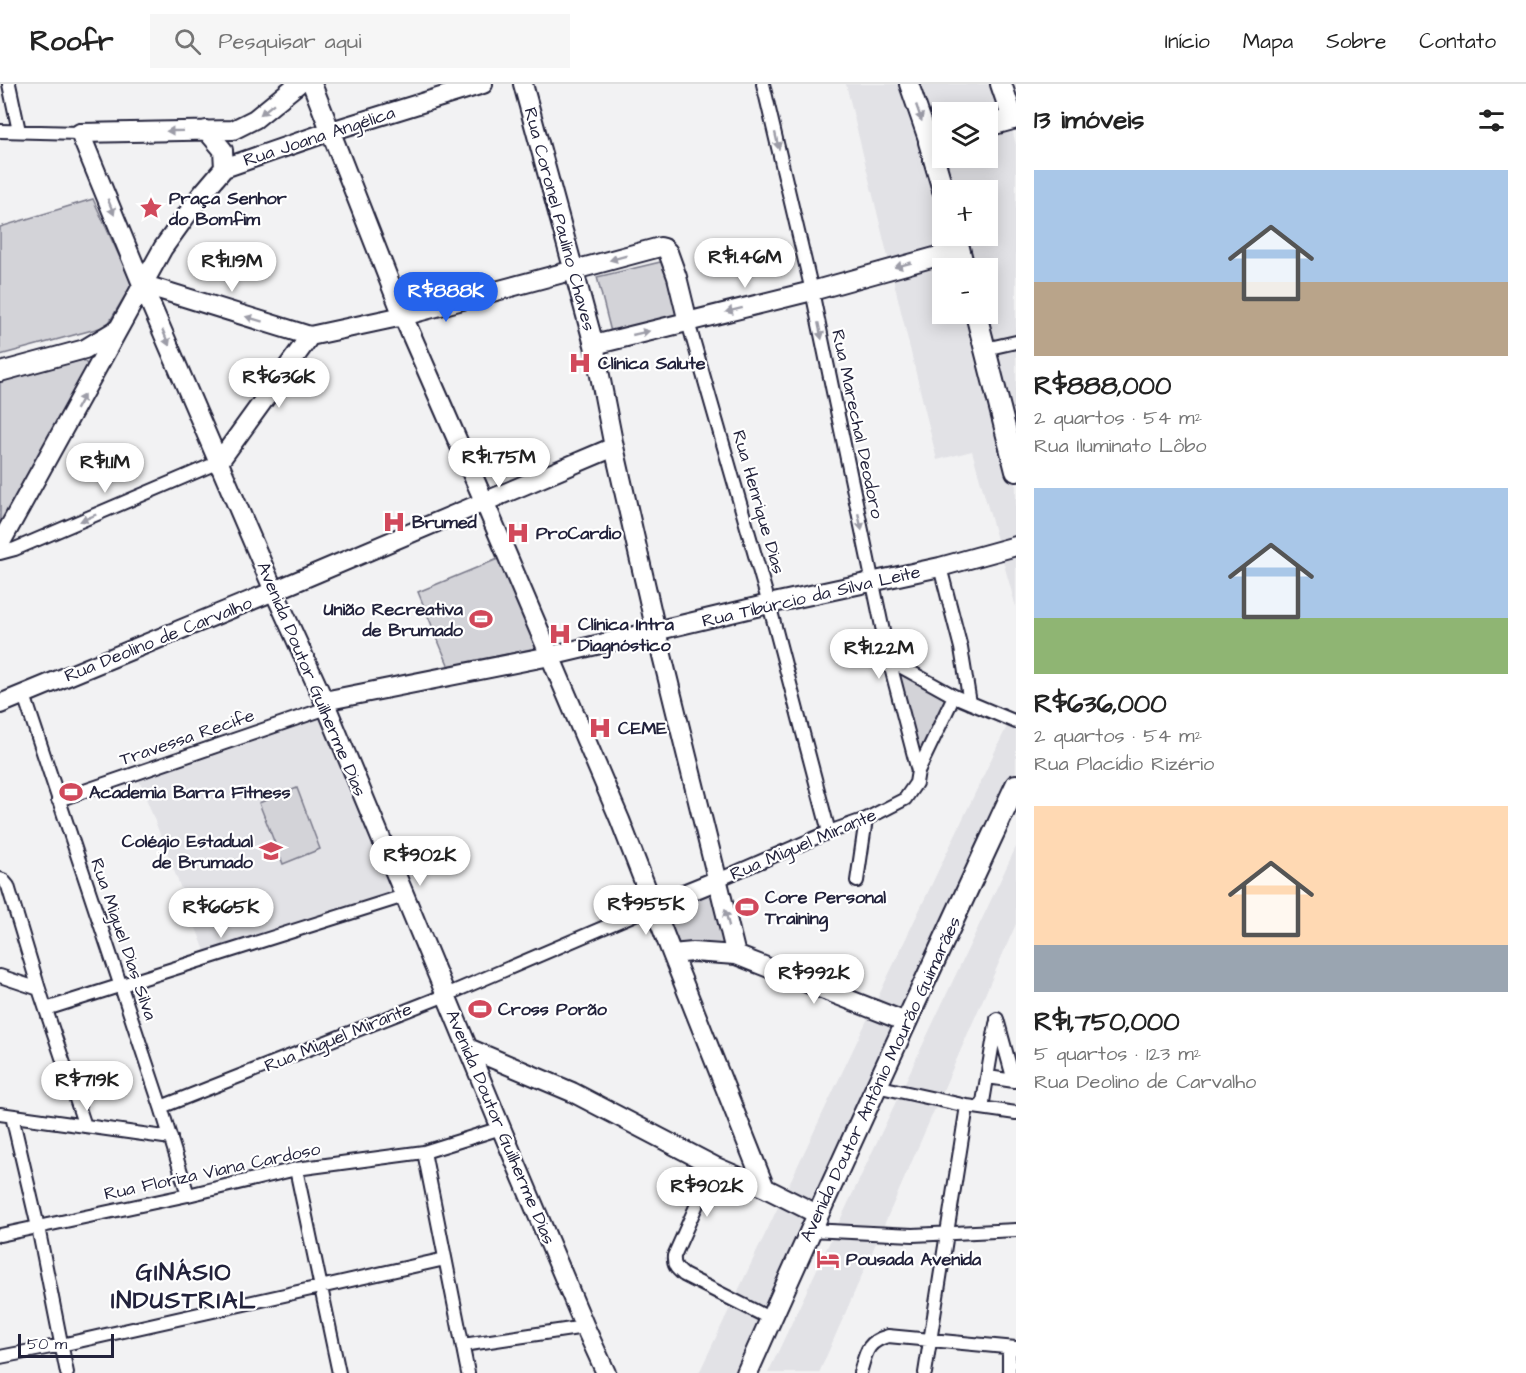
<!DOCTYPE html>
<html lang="pt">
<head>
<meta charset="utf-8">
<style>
  :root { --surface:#fff; --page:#f6f6f6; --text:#222; --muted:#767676; --line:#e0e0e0; --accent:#2563eb }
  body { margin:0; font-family:"Architects Daughter",sans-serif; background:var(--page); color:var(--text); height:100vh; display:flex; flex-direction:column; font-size:22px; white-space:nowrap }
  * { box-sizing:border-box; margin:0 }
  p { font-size:20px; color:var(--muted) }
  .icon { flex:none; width:33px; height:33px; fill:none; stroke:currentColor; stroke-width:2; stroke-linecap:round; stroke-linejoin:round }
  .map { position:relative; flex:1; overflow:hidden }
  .drawer { display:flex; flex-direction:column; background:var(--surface); width:510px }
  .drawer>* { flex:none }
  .buttons { position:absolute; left:932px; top:18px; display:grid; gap:12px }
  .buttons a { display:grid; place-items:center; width:66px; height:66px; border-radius:0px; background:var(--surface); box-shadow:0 3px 15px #0003; font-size:30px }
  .scale { position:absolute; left:18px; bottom:15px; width:96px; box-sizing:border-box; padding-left:6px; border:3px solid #22223b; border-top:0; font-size:16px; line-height:21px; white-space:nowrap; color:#22223b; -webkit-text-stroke:4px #fff; paint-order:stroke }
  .price { position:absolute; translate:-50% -51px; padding:0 14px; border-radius:21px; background:#fff; color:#222; font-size:20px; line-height:39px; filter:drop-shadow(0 2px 3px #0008) }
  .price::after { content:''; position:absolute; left:50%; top:36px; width:18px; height:14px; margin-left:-9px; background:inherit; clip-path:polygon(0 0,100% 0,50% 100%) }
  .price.selected { background:var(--accent); color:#fff }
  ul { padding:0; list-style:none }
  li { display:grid; align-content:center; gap:12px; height:318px; padding:0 18px }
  li span { display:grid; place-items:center; height:186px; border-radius:0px; color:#555 }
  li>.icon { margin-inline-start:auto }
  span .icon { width:108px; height:108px; fill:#fffc; stroke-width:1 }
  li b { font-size:26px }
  h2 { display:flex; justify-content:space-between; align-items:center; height:72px; padding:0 18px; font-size:26px }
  header { display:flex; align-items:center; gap:36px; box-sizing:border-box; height:84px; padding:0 30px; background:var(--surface); border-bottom:2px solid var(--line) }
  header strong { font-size:28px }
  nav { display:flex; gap:33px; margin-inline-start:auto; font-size:21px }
  .search { width:420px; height:54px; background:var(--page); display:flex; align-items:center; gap:15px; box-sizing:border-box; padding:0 21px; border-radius:0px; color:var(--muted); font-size:22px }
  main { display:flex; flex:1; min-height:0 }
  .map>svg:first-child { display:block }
  .built { fill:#e2e2e6; fill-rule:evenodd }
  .green { fill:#d3d3d8; stroke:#7a7a8a; stroke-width:1.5 }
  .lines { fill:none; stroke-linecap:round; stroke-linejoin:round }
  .street-casing { stroke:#22223b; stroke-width:16 }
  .secondary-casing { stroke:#22223b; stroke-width:22 }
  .primary-casing { stroke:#22223b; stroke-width:24 }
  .street { stroke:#fff; stroke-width:12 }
  .secondary { stroke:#fff; stroke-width:18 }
  .primary { stroke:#fff; stroke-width:20 }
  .oneway { fill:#9c9ca7 }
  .labels { text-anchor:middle; stroke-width:4.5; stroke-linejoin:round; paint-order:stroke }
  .street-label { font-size:18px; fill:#22223b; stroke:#fff }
  .poi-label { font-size:18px; font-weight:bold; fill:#22223b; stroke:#fff; text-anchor:start }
  .district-label { font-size:24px; font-weight:bold; letter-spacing:1.5px; fill:#22223b; stroke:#fff }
</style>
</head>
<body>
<header>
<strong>Roofr</strong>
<div class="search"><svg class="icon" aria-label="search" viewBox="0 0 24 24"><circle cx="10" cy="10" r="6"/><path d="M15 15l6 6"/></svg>Pesquisar aqui</div>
<nav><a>Início</a><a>Mapa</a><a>Sobre</a><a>Contato</a></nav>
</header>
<main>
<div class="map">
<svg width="1016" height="1289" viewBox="0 0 1016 1289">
  <rect width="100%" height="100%" fill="#f2f2f3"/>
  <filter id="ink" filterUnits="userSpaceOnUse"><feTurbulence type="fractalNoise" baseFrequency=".0167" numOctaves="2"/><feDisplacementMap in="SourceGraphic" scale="12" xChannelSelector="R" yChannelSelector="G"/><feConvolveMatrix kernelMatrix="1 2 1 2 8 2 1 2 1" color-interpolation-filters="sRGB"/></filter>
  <g filter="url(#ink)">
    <path class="built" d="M 846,0 L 998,0 L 1008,29 L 1016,61 L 1016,523 L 972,367 L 937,376 ZM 942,28 L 987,28 L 987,74 L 942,74 ZM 942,106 L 987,106 L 987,152 L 942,152 ZM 942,184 L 987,184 L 987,230 L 942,230 Z
      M 318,631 L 394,812 L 207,872 L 139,696 Z
      M 1008,640 L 1016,644 L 1016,706 L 744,1289 L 699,1289 Z
      M 1016,763 L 1016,840 L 819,1289 L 768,1289 Z"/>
    <path class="green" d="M 93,115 L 132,200 L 107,242 L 0,271 L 0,143 Z
      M 669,176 L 682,231 L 611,248 L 597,193 Z
      M 77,273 L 83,276 L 90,283 L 0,452 L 0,298 Z
      M 505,472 L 545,562 L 449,583 L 418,508 Z
      M 897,587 L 949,612 L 919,676 Z
      M 297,704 L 320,765 L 283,780 L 259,719 Z
      M 712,808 L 728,862 L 679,859 L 665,828 Z"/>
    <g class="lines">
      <g class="street-casing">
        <path id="street" d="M 9,0 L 19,47
          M 763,0 L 812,207 L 889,576 L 918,687
          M 0,47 L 80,49
          M 688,238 L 769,520 L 829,748
          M 985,265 L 1016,258
          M 0,469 L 15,465 L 219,378
          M 940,483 L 961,564 L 970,619
          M 889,576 L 954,612 L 1016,638
          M 24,611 L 161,1023 L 188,1111
          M 58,716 L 327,624
          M 0,795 L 3,796 L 8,802 L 39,905 L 85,1042
          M 718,796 L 829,748 L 866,735 L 905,715 L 916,699 L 918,687 L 954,612
          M 857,797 L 866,735
          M 0,892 L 39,905
          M 46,925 L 404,812
          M 988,993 L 1014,997 L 997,935
          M 876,1002 L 967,1022 L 1016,1029
          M 161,1023 L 446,911 L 654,822
          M 982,1024 L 996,940
          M 0,1030 L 171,1054
          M 12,1032 L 38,1143 L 67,1289
          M 424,1068 L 468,1289
          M 714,1082 L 674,1172 C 673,1182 677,1185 684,1191 L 771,1235
          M 296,1085 L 339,1289
          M 810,1146 L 913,1151 L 1016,1146
          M 0,1151 L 188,1111 L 296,1085 L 424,1068 L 501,1044
          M 463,1261 L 585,1243
          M 1009,1264 L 1009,1289
          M 0,1273 L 61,1261 L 445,1175
          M 860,1289 C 866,1269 866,1258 888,1252 L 1016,1264
          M 925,1289 L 967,1022"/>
      </g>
      <g class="secondary-casing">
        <path id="secondary" d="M 298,0 L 255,35 L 233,46 L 80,49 L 142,200 L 274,507 L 324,617 L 501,1044 L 585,1243 L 606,1289
          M 312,0 L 403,232 L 484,417 L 620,736 L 672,870 L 765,1104
          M 523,0 L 594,261 L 614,363 L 656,547 L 736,871
          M 909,0 L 929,58
          M 206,46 L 223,66 L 224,84
          M 224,84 L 331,47 L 483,0
          M 142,200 L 310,252 L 403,232 L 660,163 L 664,164 L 668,168 L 677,193 L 688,238
          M 594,261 L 812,207 L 960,166
          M 0,288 L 85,265 L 118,245
          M 219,378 L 310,252
          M 0,460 L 163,164 L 201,111 L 224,84
          M 324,617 L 550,572 L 769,520 L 940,483 L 1016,462
          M 0,620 L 274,507 L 614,363
          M 654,822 L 718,796
          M 672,870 L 693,868 L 736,871 L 906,938
          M 468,964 L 572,1008 L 714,1082 L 765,1104 L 817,1130"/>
      </g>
      <g class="primary-casing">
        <path id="primary" d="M 1001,0 L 1013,35
          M 987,42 L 1016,34
          M 942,55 L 929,58 L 943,106
          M 956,152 L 964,184
          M 976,230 L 1016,387
          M 747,1289 C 834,1092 925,897 1016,701"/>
      </g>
      <use href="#street" class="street"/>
      <use href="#secondary" class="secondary"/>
      <use href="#primary" class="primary"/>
    </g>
    <defs><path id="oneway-solid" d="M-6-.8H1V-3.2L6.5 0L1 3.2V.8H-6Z" transform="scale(1.5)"/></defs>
    <g class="oneway">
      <use href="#oneway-solid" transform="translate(267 25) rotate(141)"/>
      <use href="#oneway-solid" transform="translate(919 29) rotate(71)"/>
      <use href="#oneway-solid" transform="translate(175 47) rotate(179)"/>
      <use href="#oneway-solid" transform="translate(777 57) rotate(77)"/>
      <use href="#oneway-solid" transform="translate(111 123) rotate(68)"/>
      <use href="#oneway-solid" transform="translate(618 174) rotate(165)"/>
      <use href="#oneway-solid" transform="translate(903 181) rotate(164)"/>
      <use href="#oneway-solid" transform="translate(734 226) rotate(166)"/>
      <use href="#oneway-solid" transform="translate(254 235) rotate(-163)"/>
      <use href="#oneway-solid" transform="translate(820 247) rotate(78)"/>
      <use href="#oneway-solid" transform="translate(641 249) rotate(-13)"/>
      <use href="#oneway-solid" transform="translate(166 254) rotate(67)"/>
      <use href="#oneway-solid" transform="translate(80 318) rotate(-61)"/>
      <use href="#oneway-solid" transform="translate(88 434) rotate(157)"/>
      <use href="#oneway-solid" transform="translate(860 438) rotate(78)"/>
      <use href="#oneway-solid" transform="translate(727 834) rotate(-104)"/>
    </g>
  </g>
  <defs>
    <g id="sight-bare" transform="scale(1.8)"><path d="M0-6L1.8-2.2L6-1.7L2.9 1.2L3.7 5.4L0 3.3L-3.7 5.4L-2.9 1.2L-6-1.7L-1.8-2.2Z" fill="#d1495b" stroke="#fff" stroke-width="2.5" paint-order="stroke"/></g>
    <g id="hospital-bare" transform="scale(1.8)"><path d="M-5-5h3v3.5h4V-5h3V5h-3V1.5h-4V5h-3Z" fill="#d1495b" stroke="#fff" stroke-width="2.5" paint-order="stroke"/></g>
    <g id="stadium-bare" transform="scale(1.8)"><path d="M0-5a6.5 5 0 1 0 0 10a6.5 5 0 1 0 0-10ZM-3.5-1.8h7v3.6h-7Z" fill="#d1495b" stroke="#fff" stroke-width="2.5" paint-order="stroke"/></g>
    <g id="school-bare" transform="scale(1.8)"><path d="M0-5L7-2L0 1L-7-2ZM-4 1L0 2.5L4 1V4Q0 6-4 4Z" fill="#d1495b" stroke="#fff" stroke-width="2.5" paint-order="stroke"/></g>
    <g id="hotel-bare" transform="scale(1.8)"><path d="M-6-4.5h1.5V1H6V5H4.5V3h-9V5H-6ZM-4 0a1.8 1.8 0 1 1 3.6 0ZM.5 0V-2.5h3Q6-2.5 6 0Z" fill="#d1495b" stroke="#fff" stroke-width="2.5" paint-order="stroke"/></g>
  </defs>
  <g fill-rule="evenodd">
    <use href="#sight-bare" x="151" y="124"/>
    <use href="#hospital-bare" x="580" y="279"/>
    <use href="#hospital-bare" x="394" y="438"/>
    <use href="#hospital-bare" x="518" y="449"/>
    <use href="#stadium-bare" x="481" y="535"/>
    <use href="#hospital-bare" x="560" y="550"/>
    <use href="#hospital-bare" x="600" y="644"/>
    <use href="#stadium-bare" x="71" y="708"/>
    <use href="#school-bare" x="271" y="767"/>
    <use href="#stadium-bare" x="747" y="823"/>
    <use href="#stadium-bare" x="480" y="925"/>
    <use href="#hotel-bare" x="828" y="1175"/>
  </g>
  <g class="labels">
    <g class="street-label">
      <text transform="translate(319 52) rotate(-18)" y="6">Rua Joana Angélica</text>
      <text transform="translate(560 135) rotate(75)" y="6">Rua Coronel Paulino Chaves</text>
      <text transform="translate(858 340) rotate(78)" y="6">Rua Marechal Deodoro</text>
      <text transform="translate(759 418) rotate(74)" y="6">Rua Henrique Dias</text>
      <text transform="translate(811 512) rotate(-13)" y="6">Rua Tibúrcio da Silva Leite</text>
      <text transform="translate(158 555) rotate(-22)" y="6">Rua Deolino de Carvalho</text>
      <text transform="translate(312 595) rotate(67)" y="6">Avenida Doutor Guilherme Dias</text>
      <text transform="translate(187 653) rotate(-19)" y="6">Travessa Recife</text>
      <text transform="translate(803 760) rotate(-23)" y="6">Rua Miguel Mirante</text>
      <text transform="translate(124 855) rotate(71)" y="6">Rua Miguel Dias Silva</text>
      <text transform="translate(338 953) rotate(-22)" y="6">Rua Miguel Mirante</text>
      <text transform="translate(880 995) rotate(-65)" y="6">Avenida Doutor Antônio Mourão Guimarães</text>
      <text transform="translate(501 1043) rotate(67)" y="6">Avenida Doutor Guilherme Dias</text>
      <text transform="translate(212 1087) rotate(-12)" y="6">Rua Floriza Viana Cardoso</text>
    </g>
    <g class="poi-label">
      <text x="169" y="120">Praça Senhor<tspan x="169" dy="21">do Bomfim</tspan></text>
      <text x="598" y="285">Clínica Salute</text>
      <text x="412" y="444">Brumed</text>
      <text x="536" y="455">ProCardio</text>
      <text x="463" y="531" text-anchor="end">União Recreativa<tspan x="463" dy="21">de Brumado</tspan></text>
      <text x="578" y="546">Clínica Intra<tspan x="578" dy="21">Diagnóstico</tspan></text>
      <text x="618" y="650">CEME</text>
      <text x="89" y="714">Academia Barra Fitness</text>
      <text x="253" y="763" text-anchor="end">Colégio Estadual<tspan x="253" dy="21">de Brumado</tspan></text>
      <text x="765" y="819">Core Personal<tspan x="765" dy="21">Training</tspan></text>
      <text x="498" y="931">Cross Porão</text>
      <text x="846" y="1181">Pousada Avenida</text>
    </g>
    <g class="district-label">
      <text x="184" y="1196">GINÁSIO<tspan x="184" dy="28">INDUSTRIAL</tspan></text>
    </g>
  </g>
</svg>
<div class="buttons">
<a><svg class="icon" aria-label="layers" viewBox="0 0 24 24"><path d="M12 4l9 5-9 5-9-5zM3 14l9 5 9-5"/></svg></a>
<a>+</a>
<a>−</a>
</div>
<div class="scale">50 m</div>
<b class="price" style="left:745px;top:205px">R$1.46M</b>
<b class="price" style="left:232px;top:209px">R$1.19M</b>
<b class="price selected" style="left:446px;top:239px">R$888K</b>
<b class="price" style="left:279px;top:325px">R$636K</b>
<b class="price" style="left:499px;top:405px">R$1.75M</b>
<b class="price" style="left:105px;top:410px">R$1.1M</b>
<b class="price" style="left:879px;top:596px">R$1.22M</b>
<b class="price" style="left:420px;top:803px">R$902K</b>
<b class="price" style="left:646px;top:852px">R$955K</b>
<b class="price" style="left:221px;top:855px">R$665K</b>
<b class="price" style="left:814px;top:921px">R$992K</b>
<b class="price" style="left:87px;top:1028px">R$719K</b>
<b class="price" style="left:707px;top:1134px">R$902K</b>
</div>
<section class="drawer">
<h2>13 imóveis<svg class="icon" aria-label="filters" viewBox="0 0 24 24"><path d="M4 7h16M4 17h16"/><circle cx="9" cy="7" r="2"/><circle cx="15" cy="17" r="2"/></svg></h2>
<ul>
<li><span style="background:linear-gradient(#a9c7e8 60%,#b9a48a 0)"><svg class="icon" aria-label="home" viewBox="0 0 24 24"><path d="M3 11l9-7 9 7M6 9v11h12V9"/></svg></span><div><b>R$888,000</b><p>2 quartos · 54 m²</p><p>Rua Iluminato Lôbo</p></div></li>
<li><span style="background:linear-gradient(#a9c7e8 70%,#8fb573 0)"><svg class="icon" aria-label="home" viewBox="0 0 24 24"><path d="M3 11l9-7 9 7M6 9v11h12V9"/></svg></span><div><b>R$636,000</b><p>2 quartos · 54 m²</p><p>Rua Placídio Rizério</p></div></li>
<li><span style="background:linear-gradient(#ffd9b3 75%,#9aa5b1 0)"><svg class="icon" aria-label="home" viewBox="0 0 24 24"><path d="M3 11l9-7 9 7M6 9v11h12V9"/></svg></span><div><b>R$1,750,000</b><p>5 quartos · 123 m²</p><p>Rua Deolino de Carvalho</p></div></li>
</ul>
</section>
</main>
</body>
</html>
